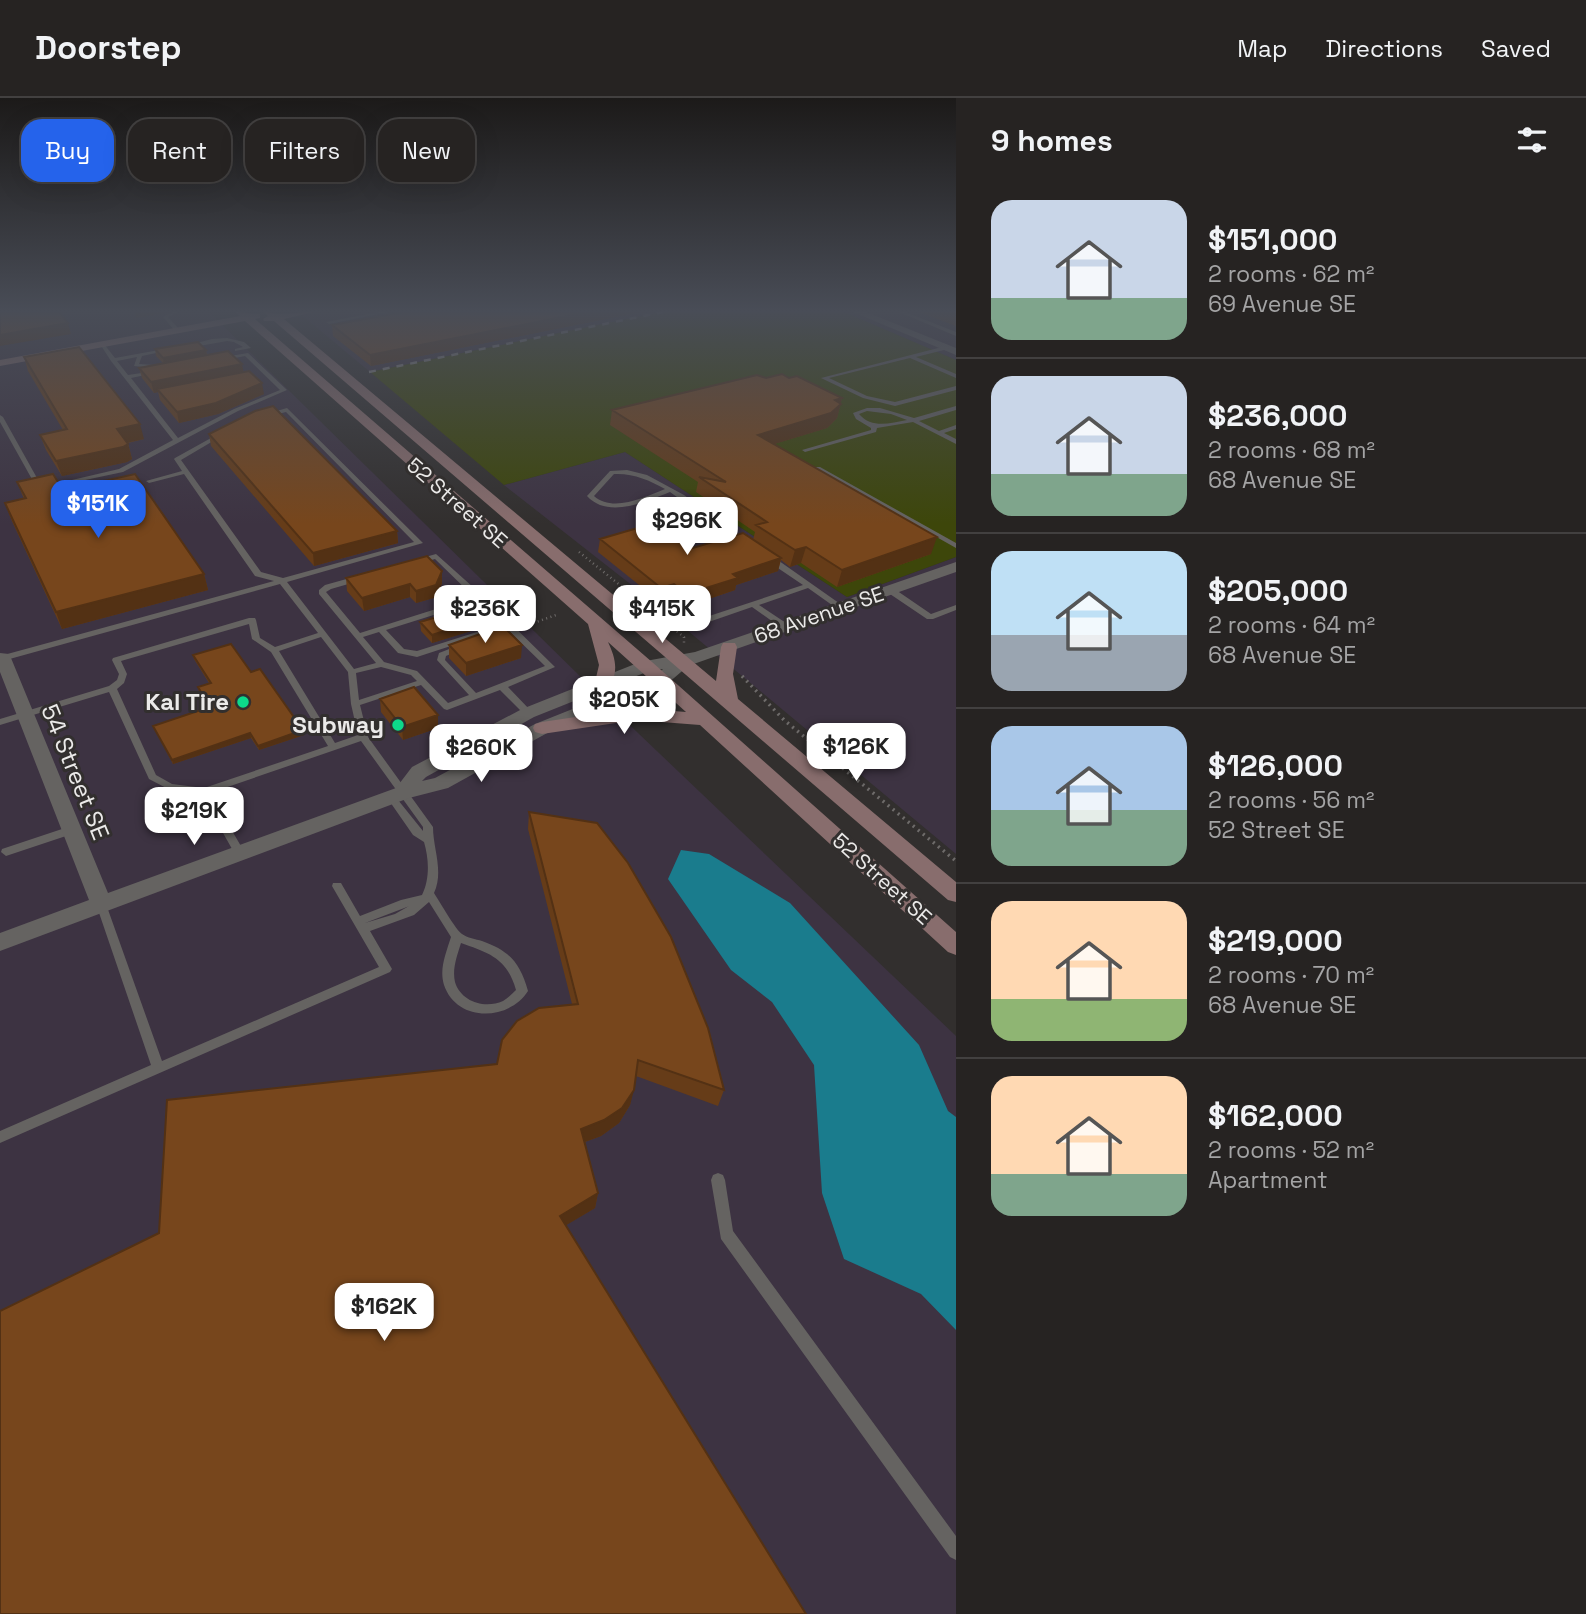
<!DOCTYPE html>
<html lang="en">
<head>
<meta charset="utf-8">
<style>
  :root { --surface:#262322; --page:#2e2b2a; --text:#f1f3f6; --muted:#a4a4a5; --line:#424040; --accent:#2563eb }
  body { margin:0; font-family:"Space Grotesk",sans-serif; background:var(--page); color:var(--text); height:100vh; display:flex; flex-direction:column; font-size:26px; white-space:nowrap }
  * { box-sizing:border-box; margin:0 }
  p { font-size:23px; color:var(--muted) }
  .icon { flex:none; width:38px; height:38px; fill:none; stroke:currentColor; stroke-width:2; stroke-linecap:round; stroke-linejoin:round }
  .map { position:relative; flex:1; overflow:hidden }
  .panel { display:flex; flex-direction:column; background:var(--surface); width:630px }
  .panel>* { flex:none }
  .guide { position:absolute; left:21px; top:21px; width:665px; height:63px; display:flex; gap:14px }
  .price { position:absolute; translate:-50% -60px; padding:0 16px; border-radius:14px; background:#fff; color:#222; font-size:23px; line-height:46px; filter:drop-shadow(0 2px 4px #0008) }
  .price::after { content:''; position:absolute; left:50%; top:42px; width:21px; height:16px; margin-left:-10px; background:inherit; clip-path:polygon(0 0,100% 0,50% 100%) }
  .price.active { background:var(--accent); color:#fff }
  ul { padding:0; list-style:none }
  li { display:flex; align-items:center; gap:21px; height:175px; padding:0 35px }
  li+li { border-top:2px solid var(--line) }
  li span { display:grid; place-items:center; flex:none; width:196px; height:140px; border-radius:21px; color:#555 }
  li>.icon { margin-inline-start:auto }
  span .icon { width:84px; height:84px; fill:#fffc; stroke-width:1 }
  li b { font-size:30px }
  h2 { display:flex; justify-content:space-between; align-items:center; height:84px; padding:0 35px; font-size:30px }
  .chip { padding:0 24px; border-radius:21px; background:var(--surface); box-shadow:0 7px 28px #0002,0 0 0 2px var(--line); font-size:24px; line-height:63px }
  .chip.active { background:var(--accent); color:#fff }
  header { display:flex; align-items:center; gap:42px; box-sizing:border-box; height:98px; padding:0 35px; background:var(--surface); border-bottom:2px solid var(--line) }
  header strong { font-size:33px }
  nav { display:flex; gap:38px; margin-inline-start:auto; font-size:24px }
  main { display:flex; flex:1; min-height:0 }
  .map>svg:first-child { display:block }
  .industrial { fill:#3d3342 }
  .green { fill:#3d460a }
  .water { fill:#1a7c8d }
  .lines { fill:none; stroke-linecap:round; stroke-linejoin:round }
  .path-far1 { stroke:#6e6b6a; stroke-width:2.5; stroke-dasharray:1 3.5; stroke-linecap:butt }
  .path { stroke:#6e6b6a; stroke-width:3.5; stroke-dasharray:2 4.5; stroke-linecap:butt }
  .lane { fill:#656361; fill-rule:evenodd }
  .street { fill:#656361; fill-rule:evenodd }
  .secondary { fill:#886d6d; fill-rule:evenodd }
  .rail { stroke:#8a8887; stroke-width:2.5; stroke-dasharray:7 7; stroke-linecap:butt }
  .wall { fill:#663c18 }
  .shaded-wall { fill:#533114 }
  .building { fill:#77461c; stroke:#533114; stroke-width:2 }
  .poi-dot { fill:#0dd98a; stroke:#322f2e; stroke-width:2.5 }
  .labels { text-anchor:middle; stroke-width:6; stroke-linejoin:round; paint-order:stroke }
  .far-street-label { font-size:21px; fill:#ebeae9; stroke:#322f2e }
  .poi-label { font-size:24px; font-weight:bold; fill:#ebeae9; stroke:#322f2e; text-anchor:end }
  .street-label { font-size:24px; fill:#ebeae9; stroke:#322f2e }
</style>
</head>
<body>
<header>
<strong>Doorstep</strong>
<nav><a>Map</a><a>Directions</a><a>Saved</a></nav>
</header>
<main>
<div class="map">
<svg width="956" height="1516" viewBox="0 0 956 1516">
  <rect width="100%" height="100%" fill="#322f2e"/>
  <path class="industrial" d="M 0,214 L 209,214 L 638,635 L 956,938 L 956,1516 L 0,1516 Z
    M 298,214 L 661,214 L 370,274 Z
    M 844,214 L 956,214 L 956,262 Z
    M 625,354 L 847,499 L 956,459 L 956,756 L 652,503 L 504,387 Z"/>
  <path class="green" d="M 661,214 L 844,214 L 956,262 L 956,459 L 847,499 L 625,354 L 504,387 L 370,274 Z"/>
  <path class="water" d="M 681,752 L 709,756 L 790,805 L 919,947 L 948,1013 L 956,1019 L 956,1232 L 921,1196 L 844,1161 L 822,1095 L 814,967 L 772,904 L 731,872 L 668,781 Z"/>
  <g class="lines">
    <path class="path-far1" d="M 579,454 L 684,539 L 684,545
      M 525,528 L 556,517"/>
    <path class="path" d="M 742,578 L 784,622 L 956,763"/>
    <path class="lane" d="M 172,214 L 178,214 L 168,219 L 179,231 L 179,233 L 175,233 L 163,219 Z
      M 379,214 L 388,214 L 329,226 L 326,224 Z
      M 899,214 L 905,214 L 956,234 L 956,238 Z
      M 227,240 L 244,244 L 251,250 L 235,253 L 235,251 L 243,249 L 234,244 L 227,243 L 188,250 L 185,248 L 212,241 Z
      M 100,246 L 104,246 L 115,260 L 170,250 L 170,252 L 142,258 L 139,266 L 154,267 L 154,269 L 152,270 L 134,268 L 137,259 L 117,263 L 128,277 L 155,273 L 155,275 L 131,280 L 178,340 L 234,311 L 280,292 L 245,258 L 220,263 L 218,260 L 248,255 L 287,292 L 238,313 L 123,374 L 38,392 L 0,324 L 0,317 L 3,319 L 42,389 L 119,371 L 173,342 L 111,263 Z
      M 946,248 L 948,251 L 916,259 L 956,276 L 956,280 L 910,260 L 829,280 L 867,298 L 895,304 L 956,288 L 956,292 L 895,308 L 863,300 L 821,280 Z
      M 956,308 L 956,312 L 919,323 L 939,333 L 956,327 L 956,331 L 944,335 L 956,341 L 956,346 L 913,324 L 877,330 L 876,334 L 805,354 L 802,352 L 871,332 L 871,330 L 856,321 L 853,315 L 867,310 L 880,310 L 914,320 ZM 867,313 L 891,316 L 907,322 C 890,325 872,331 859,316 Z
      M 287,310 L 423,445 L 287,484 L 354,571 L 376,565 L 319,496 L 319,492 L 325,487 L 436,456 L 483,498 L 555,569 L 508,589 L 531,613 L 533,615 L 531,617 L 525,617 L 500,592 L 447,612 L 444,611 L 421,587 L 360,607 L 368,639 L 433,729 C 433,751 444,773 434,795 C 440,804 455,831 462,836 C 467,840 476,841 482,843 C 510,853 520,865 528,893 C 509,923 457,925 444,887 C 439,871 446,855 451,839 L 429,804 L 414,817 L 370,833 L 392,871 L 390,874 L 0,1045 L 0,1033 L 151,967 L 96,806 L 97,803 L 105,803 L 106,806 L 162,963 L 379,869 L 332,788 L 333,785 L 341,785 L 360,818 L 401,802 L 422,797 C 430,781 429,761 424,744 L 413,737 L 388,701 L 386,699 L 388,697 L 394,697 L 423,733 L 423,729 L 361,643 L 210,695 L 245,755 L 240,759 L 236,758 L 201,696 L 170,692 L 149,681 L 109,594 L 0,627 L 0,621 L 109,588 L 117,582 L 119,576 L 112,562 L 113,560 L 249,520 L 255,520 L 256,522 L 260,540 L 275,549 L 318,535 L 280,486 L 6,562 L 0,562 L 0,558 L 274,483 L 255,478 L 184,376 L 149,385 L 146,383 L 182,373 L 174,361 L 175,360 L 220,335 L 225,336 L 181,362 L 261,474 L 283,480 L 414,444 L 286,314 L 266,319 L 263,317 ZM 435,461 L 474,499 L 360,535 L 326,494 L 331,491 ZM 478,503 L 502,526 L 417,553 L 404,551 L 386,532 ZM 249,526 L 252,541 L 271,554 L 328,648 L 204,690 L 172,686 L 156,677 L 117,591 L 124,585 L 127,576 L 121,563 ZM 506,530 L 545,568 L 476,595 L 445,562 L 446,558 L 464,550 L 463,548 L 457,548 L 439,555 L 437,562 L 469,597 L 448,605 L 417,573 L 384,564 L 363,539 L 379,534 L 398,555 L 417,559 ZM 321,539 L 348,574 L 351,606 L 358,637 L 335,645 L 279,553 ZM 381,569 L 411,577 L 417,583 L 359,602 L 356,575 ZM 409,808 L 395,816 L 365,825 L 407,809 ZM 461,845 C 489,855 507,860 516,892 C 512,896 508,900 503,903 C 485,911 461,904 455,884 C 452,871 457,858 461,845 Z
      M 816,369 L 820,369 L 956,445 L 956,450 L 816,371 Z
      M 627,372 L 647,377 L 684,397 L 751,445 L 744,447 L 670,394 C 645,404 608,421 587,398 L 610,373 ZM 614,376 C 633,375 649,382 665,391 C 645,399 613,415 594,398 Z
      M 766,458 L 772,458 L 846,510 L 845,512 L 839,512 L 808,490 L 759,507 L 789,527 L 789,531 L 783,531 L 752,509 L 703,526 L 697,526 L 697,522 L 803,487 L 766,462 Z
      M 887,490 L 893,490 L 931,516 L 956,507 L 956,512 L 933,521 L 927,521 L 887,494 Z
      M 71,728 L 76,732 L 75,735 L 6,758 L 1,754 L 2,751 Z
      M 718,1075 L 723,1077 L 725,1082 L 733,1133 L 956,1438 L 956,1462 L 950,1459 L 721,1141 L 711,1082 L 713,1077 Z"/>
    <path class="street" d="M 853,214 L 866,214 L 956,250 L 956,257 Z
      M 956,464 L 956,474 L 688,568 L 667,586 L 549,634 L 448,690 L 409,700 L 0,853 L 0,835 L 89,802 L 0,574 L 0,555 L 9,556 L 11,560 L 108,795 L 396,690 L 412,669 L 522,611 L 640,564 L 695,554 ZM 663,571 L 655,578 L 535,626 L 435,680 L 422,683 L 426,679 L 534,619 L 649,573 Z"/>
    <path class="secondary" d="M 236,214 L 260,216 L 260,220 L 255,221 L 652,564 L 956,834 L 956,857 L 948,854 L 700,627 L 636,622 L 542,636 L 535,634 L 533,630 L 535,626 L 542,624 L 636,610 L 686,614 L 608,544 C 615,559 619,572 610,588 L 598,588 L 595,584 L 599,567 L 588,526 L 245,223 L 0,268 L 0,262 L 240,218 Z
      M 264,214 L 278,216 L 314,214 L 284,221 L 716,583 L 721,549 L 723,545 L 735,545 L 737,549 L 733,576 L 738,601 L 956,784 L 956,804 L 948,802 L 274,223 L 264,223 L 263,221 L 268,218 Z"/>
    <path class="rail" d="M 369,274 L 663,214"/>
  </g>
  <path class="wall" d="M 400,214 L 640,214 L 371,268 L 333,238 L 332,227 Z
    M 919,214 L 956,214 L 956,228 Z
    M 155,251 L 206,252 L 207,257 L 243,274 L 264,296 L 218,316 L 179,325 L 160,302 L 158,294 L 154,295 L 142,280 L 139,270 L 163,265 L 156,258 Z
    M 24,259 L 144,341 L 128,345 L 132,361 L 127,364 L 62,378 L 46,352 L 40,337 L 63,332 L 28,273 Z
    M 766,280 L 789,280 L 842,300 L 837,320 L 827,330 L 774,346 L 931,456 L 837,489 L 801,465 L 790,469 L 781,462 L 778,473 L 736,487 L 735,492 L 685,509 L 672,499 L 659,503 L 598,454 L 600,441 L 693,450 L 753,442 L 755,434 L 696,394 L 698,384 L 610,327 L 612,312 Z
    M 209,336 L 397,433 L 398,445 L 314,468 L 211,348 Z
    M 17,384 L 63,392 L 204,476 L 208,492 L 62,531 L 11,421 L 5,405 L 24,401 Z
    M 442,473 L 442,485 L 437,499 L 416,505 L 410,499 L 364,513 L 347,493 L 346,480 Z
    M 420,524 L 484,529 L 432,545 L 421,533 Z
    M 449,547 L 521,560 L 466,578 L 449,560 Z
    M 193,557 L 251,574 L 304,637 L 259,652 L 251,640 L 173,666 L 153,628 L 209,610 L 199,593 L 198,589 L 209,585 L 194,561 Z
    M 380,601 L 438,630 L 403,642 L 381,614 Z
    M 529,714 L 724,992 L 718,1008 L 636,978 L 630,1007 L 619,1025 L 601,1038 L 585,1044 L 598,1095 L 595,1110 L 566,1127 L 159,1135 L 497,966 L 572,906 L 528,731 Z"/>
  <path class="shaded-wall" d="M 135,214 L 164,214 L 165,215 L 136,220 Z
    M 587,214 L 640,214 L 371,268 L 370,257 Z
    M 68,225 L 71,236 L 0,248 L 0,237 Z
    M 206,252 L 207,259 L 164,267 L 163,260 Z
    M 242,266 L 244,276 L 157,291 L 158,294 L 154,295 L 151,284 Z
    M 262,285 L 264,296 L 218,316 L 179,325 L 177,314 Z
    M 842,300 L 837,320 L 827,330 L 755,352 L 758,337 L 835,302 Z
    M 140,326 L 144,341 L 121,346 L 117,331 Z
    M 128,346 L 132,361 L 127,364 L 62,378 L 56,363 Z
    M 397,433 L 398,445 L 314,468 L 313,455 Z
    M 937,439 L 931,456 L 837,489 L 842,472 Z
    M 806,449 L 801,465 L 790,469 L 795,452 Z
    M 781,460 L 778,473 L 736,487 L 735,492 L 685,509 L 687,496 L 733,476 Z
    M 442,473 L 442,485 L 437,499 L 416,505 L 416,493 Z
    M 204,476 L 208,492 L 62,531 L 56,514 Z
    M 410,486 L 410,499 L 364,513 L 362,500 Z
    M 674,486 L 672,499 L 659,503 L 661,490 Z
    M 484,520 L 484,529 L 432,545 L 432,537 Z
    M 522,547 L 521,560 L 466,578 L 466,565 Z
    M 438,617 L 438,630 L 403,642 L 402,629 Z
    M 303,632 L 304,637 L 259,652 L 258,648 Z
    M 250,635 L 251,640 L 173,666 L 172,662 Z
    M 634,992 L 630,1007 L 619,1025 L 601,1038 L 579,1046 L 581,1031 Z
    M 598,1095 L 595,1110 L 558,1132 L 560,1118 Z"/>
  <path class="building" d="M 0,214 L 59,214 L 68,225 L 0,237 Z
    M 404,214 L 587,214 L 370,257 L 332,227 Z
    M 198,244 L 206,252 L 163,260 L 155,251 Z
    M 79,249 L 140,326 L 117,331 L 128,346 L 123,349 L 56,363 L 40,337 L 67,331 L 24,259 Z
    M 228,253 L 242,266 L 151,284 L 139,270 Z
    M 249,273 L 262,285 L 216,305 L 177,314 L 157,291 Z
    M 782,276 L 789,280 L 797,278 L 842,300 L 835,302 L 841,306 L 831,315 L 758,337 L 937,439 L 842,472 L 806,449 L 795,452 L 756,427 L 767,424 L 699,379 L 726,384 L 612,312 L 757,277 L 766,280 Z
    M 273,308 L 397,433 L 313,455 L 209,336 L 255,313 Z
    M 53,376 L 63,392 L 135,376 L 204,476 L 56,514 L 5,405 L 26,400 L 17,384 Z
    M 658,424 L 693,450 L 743,435 L 781,460 L 733,476 L 738,480 L 687,496 L 674,486 L 661,490 L 600,441 Z
    M 427,458 L 442,473 L 436,487 L 416,493 L 410,486 L 362,500 L 346,480 Z
    M 473,508 L 484,520 L 432,537 L 420,524 Z
    M 503,528 L 522,547 L 466,565 L 449,547 Z
    M 231,546 L 251,574 L 260,571 L 303,632 L 258,648 L 250,635 L 172,662 L 153,628 L 210,609 L 198,589 L 211,585 L 193,557 Z
    M 414,589 L 438,617 L 402,629 L 380,601 Z
    M 529,714 L 597,725 L 628,765 L 671,839 L 708,930 L 724,992 L 638,962 L 634,992 L 622,1010 L 604,1022 L 581,1031 L 598,1095 L 560,1118 L 806,1516 L 0,1516 L 0,1213 L 159,1135 L 167,1002 L 497,966 L 502,942 L 517,923 L 539,910 L 578,906 Z"/>
  <linearGradient id="sky" x2="0" y2="1"><stop stop-color="#1c1a19"/><stop offset="0.5" stop-color="#494d57"/><stop offset="1" stop-color="#494d57" stop-opacity="0"/></linearGradient>
  <rect width="956" height="426" fill="url(#sky)"/>
  <g class="poi-dot">
    <circle cx="243" cy="604" r="7"/>
    <circle cx="398" cy="627" r="7"/>
  </g>
  <g class="labels">
    <g class="far-street-label">
      <text transform="translate(457 405) rotate(41)" y="7">52 Street SE</text>
      <text transform="translate(819 517) rotate(-19)" y="7">68 Avenue SE</text>
      <text transform="translate(882 781) rotate(42)" y="7">52 Street SE</text>
    </g>
    <g class="poi-label">
      <text x="229" y="612">Kal Tire</text>
      <text x="384" y="635">Subway</text>
    </g>
    <g class="street-label">
      <text transform="translate(75 674) rotate(68)" y="8">54 Street SE</text>
    </g>
  </g>
</svg>
<b class="price active" style="left:98px;top:442px">$151K</b>
<b class="price" style="left:687px;top:459px">$296K</b>
<b class="price" style="left:485px;top:547px">$236K</b>
<b class="price" style="left:662px;top:547px">$415K</b>
<b class="price" style="left:624px;top:638px">$205K</b>
<b class="price" style="left:856px;top:685px">$126K</b>
<b class="price" style="left:481px;top:686px">$260K</b>
<b class="price" style="left:194px;top:749px">$219K</b>
<b class="price" style="left:384px;top:1245px">$162K</b>
<div class="guide">
<a class="chip active">Buy</a>
<a class="chip">Rent</a>
<a class="chip">Filters</a>
<a class="chip">New</a>
</div>
</div>
<section class="panel">
<h2>9 homes<svg class="icon" aria-label="filters" viewBox="0 0 24 24"><path d="M4 7h16M4 17h16"/><circle cx="9" cy="7" r="2"/><circle cx="15" cy="17" r="2"/></svg></h2>
<ul>
<li><span style="background:linear-gradient(#c9d6e8 70%,#7fa58c 0)"><svg class="icon" aria-label="home" viewBox="0 0 24 24"><path d="M3 11l9-7 9 7M6 9v11h12V9"/></svg></span><div><b>$151,000</b><p>2 rooms · 62 m²</p><p>69 Avenue SE</p></div></li>
<li><span style="background:linear-gradient(#c9d6e8 70%,#7fa58c 0)"><svg class="icon" aria-label="home" viewBox="0 0 24 24"><path d="M3 11l9-7 9 7M6 9v11h12V9"/></svg></span><div><b>$236,000</b><p>2 rooms · 68 m²</p><p>68 Avenue SE</p></div></li>
<li><span style="background:linear-gradient(#bfe0f5 60%,#9aa5b1 0)"><svg class="icon" aria-label="home" viewBox="0 0 24 24"><path d="M3 11l9-7 9 7M6 9v11h12V9"/></svg></span><div><b>$205,000</b><p>2 rooms · 64 m²</p><p>68 Avenue SE</p></div></li>
<li><span style="background:linear-gradient(#a9c7e8 60%,#7fa58c 0)"><svg class="icon" aria-label="home" viewBox="0 0 24 24"><path d="M3 11l9-7 9 7M6 9v11h12V9"/></svg></span><div><b>$126,000</b><p>2 rooms · 56 m²</p><p>52 Street SE</p></div></li>
<li><span style="background:linear-gradient(#ffd9b3 70%,#8fb573 0)"><svg class="icon" aria-label="home" viewBox="0 0 24 24"><path d="M3 11l9-7 9 7M6 9v11h12V9"/></svg></span><div><b>$219,000</b><p>2 rooms · 70 m²</p><p>68 Avenue SE</p></div></li>
<li><span style="background:linear-gradient(#ffd9b3 70%,#7fa58c 0)"><svg class="icon" aria-label="home" viewBox="0 0 24 24"><path d="M3 11l9-7 9 7M6 9v11h12V9"/></svg></span><div><b>$162,000</b><p>2 rooms · 52 m²</p><p>Apartment</p></div></li>
</ul>
</section>
</main>
</body>
</html>
